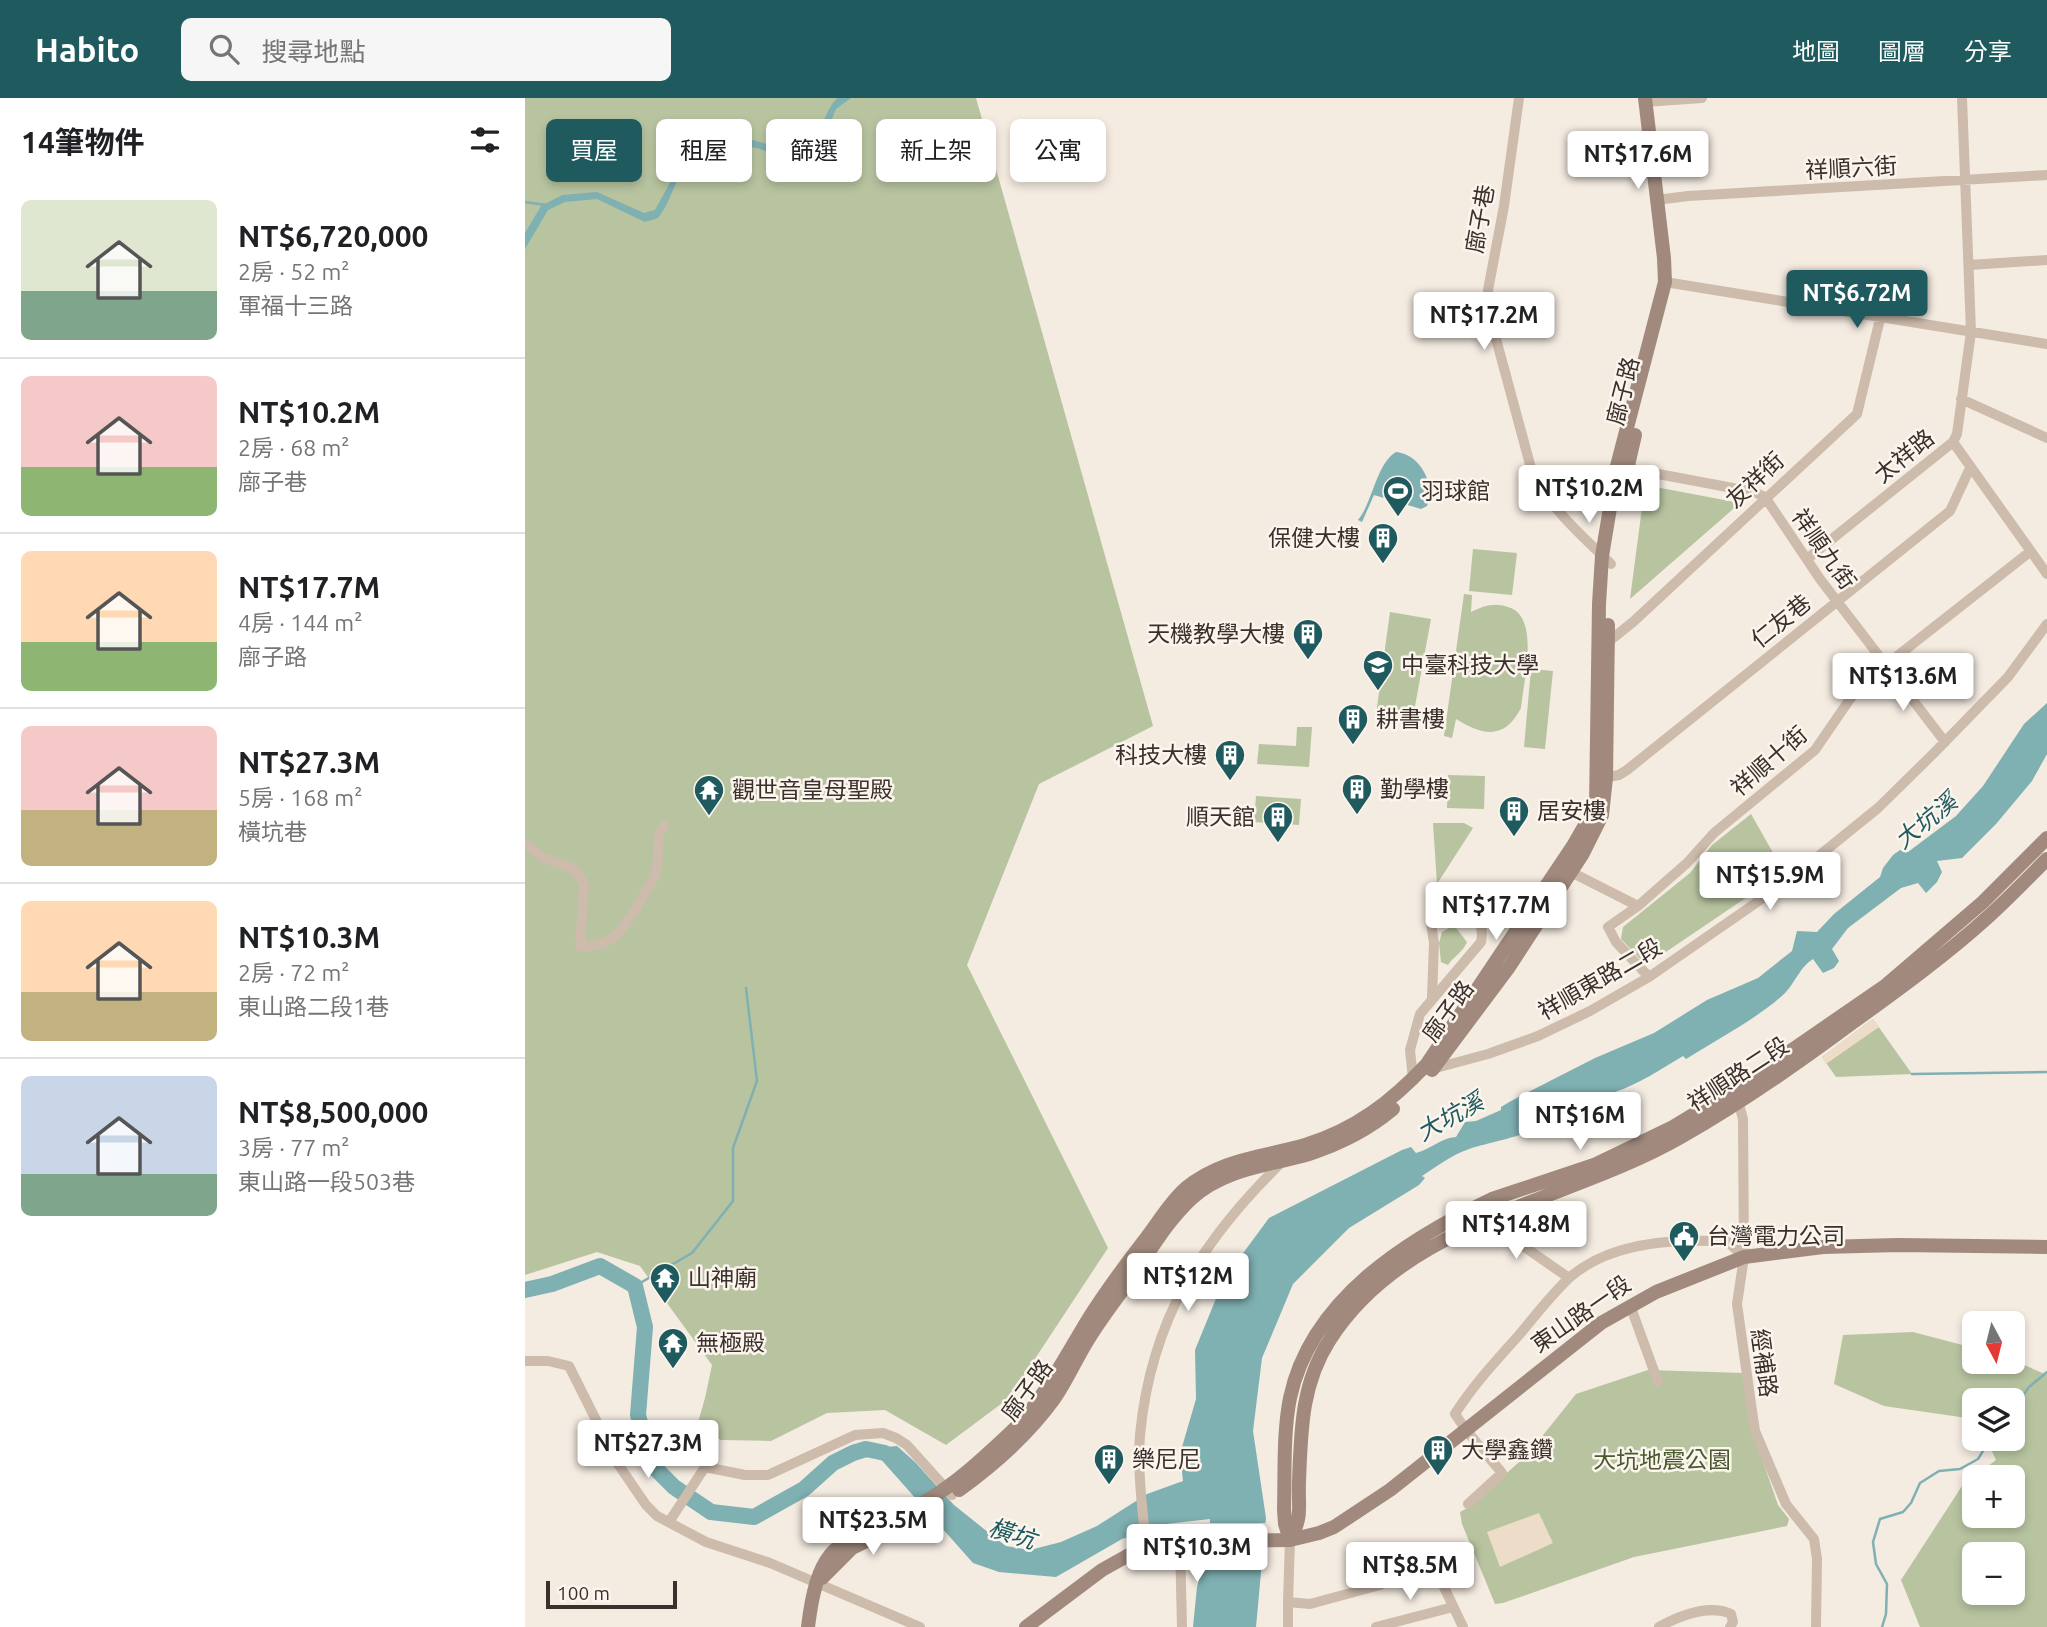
<!DOCTYPE html>
<html lang="zh-TW">
<head>
<meta charset="utf-8">
<style>
  :root { --surface:#fff; --page:#f6f6f6; --text:#202124; --muted:#757577; --line:#e0e0e0; --accent:#1f5a5e }
  body { margin:0; font-family:Ubuntu,"Noto Sans TC",sans-serif; background:var(--page); color:var(--text); height:100vh; display:flex; flex-direction:column; font-size:26px; white-space:nowrap }
  * { box-sizing:border-box; margin:0 }
  p { font-size:23px; color:var(--muted) }
  .icon { flex:none; width:38px; height:38px; fill:none; stroke:currentColor; stroke-width:2; stroke-linecap:round; stroke-linejoin:round }
  .map { position:relative; flex:1; overflow:hidden }
  .panel { display:flex; flex-direction:column; background:var(--surface); width:525px }
  .panel>* { flex:none }
  .top-card { position:absolute; left:21px; top:21px; width:665px; height:63px; display:flex; gap:14px }
  .needle { width:46px; rotate:173deg }
  .controls { position:absolute; left:1437px; top:1213px; display:grid; gap:14px }
  .controls a { display:grid; place-items:center; width:63px; height:63px; border-radius:10px; background:var(--surface); box-shadow:0 4px 10px #0003; font-size:35px }
  .scale { position:absolute; left:21px; bottom:18px; width:131px; box-sizing:border-box; padding-left:7px; border:4px solid #3b302b; border-top:0; font-size:19px; line-height:24px; white-space:nowrap; color:#3b302b; -webkit-text-stroke:5px #fbf5ee; paint-order:stroke }
  .price { position:absolute; translate:-50% -60px; padding:0 16px; border-radius:7px; background:#fff; color:#222; font-size:23px; line-height:46px; filter:drop-shadow(0 2px 4px #0008) }
  .price::after { content:''; position:absolute; left:50%; top:42px; width:21px; height:16px; margin-left:-10px; background:inherit; clip-path:polygon(0 0,100% 0,50% 100%) }
  .price.on { background:var(--accent); color:#fff }
  ul { padding:0; list-style:none }
  li { display:flex; align-items:center; gap:21px; height:175px; padding:0 21px }
  li+li { border-top:2px solid var(--line) }
  li span { display:grid; place-items:center; flex:none; width:196px; height:140px; border-radius:10px; color:#555 }
  li>.icon { margin-inline-start:auto }
  span .icon { width:84px; height:84px; fill:#fffc; stroke-width:1 }
  li b { font-size:30px }
  h2 { display:flex; justify-content:space-between; align-items:center; height:84px; padding:0 21px; font-size:30px }
  .chip { padding:0 24px; border-radius:10px; background:var(--surface); box-shadow:0 4px 10px #0003; font-size:24px; line-height:63px }
  .chip.on { background:var(--accent); color:#fff }
  header { display:flex; align-items:center; gap:42px; box-sizing:border-box; height:98px; padding:0 35px; background:var(--accent); color:#fff }
  header strong { font-size:33px }
  nav { display:flex; gap:38px; margin-inline-start:auto; font-size:24px }
  .search { width:490px; height:63px; background:var(--page); display:flex; align-items:center; gap:18px; box-sizing:border-box; padding:0 24px; border-radius:10px; color:var(--muted); font-size:26px }
  main { display:flex; flex:1; min-height:0 }
  .map>svg:first-child { display:block }
  .green { fill:#b8c4a0; fill-rule:evenodd }
  .plaza { fill:#ecdcc8 }
  .water { fill:#7fb0b2 }
  .pier { fill:#f4ebe1 }
  .lines { fill:none; stroke-linecap:round; stroke-linejoin:round }
  .stream { stroke:#7fb0b2; stroke-width:2.5 }
  .river { stroke:#7fb0b2; stroke-width:16 }
  .street { stroke:#cdbbac; stroke-width:10 }
  .secondary { stroke:#a18a7d; stroke-width:14 }
  .labels { text-anchor:middle; stroke-width:5; stroke-linejoin:round; paint-order:stroke }
  .street-label { font-size:23px; fill:#3b302b; stroke:#fbf5ee }
  .poi-label { font-size:23px; fill:#3b302b; stroke:#fbf5ee; text-anchor:start }
  .park-label { font-size:23px; fill:#4a5a2e; stroke:#fbf5ee }
  .water-label { font-size:24px; font-style:italic; fill:#1f5a5e; stroke:#fbf5ee }
</style>
</head>
<body>
<header>
<strong>Habito</strong>
<div class="search"><svg class="icon" aria-label="search" viewBox="0 0 24 24"><circle cx="10" cy="10" r="6"/><path d="M15 15l6 6"/></svg>搜尋地點</div>
<nav><a>地圖</a><a>圖層</a><a>分享</a></nav>
</header>
<main>
<section class="panel">
<h2>14筆物件<svg class="icon" aria-label="filters" viewBox="0 0 24 24"><path d="M4 7h16M4 17h16"/><circle cx="9" cy="7" r="2"/><circle cx="15" cy="17" r="2"/></svg></h2>
<ul>
<li><span style="background:linear-gradient(#dfe7d0 65%,#7fa58c 0)"><svg class="icon" aria-label="home" viewBox="0 0 24 24"><path d="M3 11l9-7 9 7M6 9v11h12V9"/></svg></span><div><b>NT$6,720,000</b><p>2房 · 52 m²</p><p>軍福十三路</p></div></li>
<li><span style="background:linear-gradient(#f6c9c9 65%,#8fb573 0)"><svg class="icon" aria-label="home" viewBox="0 0 24 24"><path d="M3 11l9-7 9 7M6 9v11h12V9"/></svg></span><div><b>NT$10.2M</b><p>2房 · 68 m²</p><p>廍子巷</p></div></li>
<li><span style="background:linear-gradient(#ffd9b3 65%,#8fb573 0)"><svg class="icon" aria-label="home" viewBox="0 0 24 24"><path d="M3 11l9-7 9 7M6 9v11h12V9"/></svg></span><div><b>NT$17.7M</b><p>4房 · 144 m²</p><p>廍子路</p></div></li>
<li><span style="background:linear-gradient(#f6c9c9 60%,#c2b280 0)"><svg class="icon" aria-label="home" viewBox="0 0 24 24"><path d="M3 11l9-7 9 7M6 9v11h12V9"/></svg></span><div><b>NT$27.3M</b><p>5房 · 168 m²</p><p>橫坑巷</p></div></li>
<li><span style="background:linear-gradient(#ffd9b3 65%,#c2b280 0)"><svg class="icon" aria-label="home" viewBox="0 0 24 24"><path d="M3 11l9-7 9 7M6 9v11h12V9"/></svg></span><div><b>NT$10.3M</b><p>2房 · 72 m²</p><p>東山路二段1巷</p></div></li>
<li><span style="background:linear-gradient(#c9d6e8 70%,#7fa58c 0)"><svg class="icon" aria-label="home" viewBox="0 0 24 24"><path d="M3 11l9-7 9 7M6 9v11h12V9"/></svg></span><div><b>NT$8,500,000</b><p>3房 · 77 m²</p><p>東山路一段503巷</p></div></li>
</ul>
</section>
<div class="map">
<svg width="1522" height="1529" viewBox="0 0 1522 1529">
  <rect width="100%" height="100%" fill="#f4ebe1"/>
  <path class="green" d="M 0,0 L 451,0 L 628,628 L 514,686 L 442,867 L 583,1150 L 484,1300 L 421,1347 L 360,1312 L 302,1315 L 246,1343 L 196,1342 L 172,1328 L 180,1300 L 187,1267 L 115,1168 L 72,1154 L 0,1177 Z
    M 1120,387 L 1215,405 L 1105,501 Z
    M 948,451 L 992,455 L 987,497 L 944,493 Z
    M 939,496 L 947,497 L 946,514 C 958,508 969,504 983,509 C 1016,518 998,585 996,610 C 979,643 957,637 931,621 L 927,640 L 919,638 Z
    M 865,514 L 906,521 L 888,619 L 851,616 Z
    M 1006,571 L 1028,573 L 1020,651 L 999,649 Z
    M 772,629 L 787,629 L 784,669 L 732,666 L 734,646 L 771,648 Z
    M 923,677 L 960,678 L 959,711 L 922,710 Z
    M 731,698 L 776,701 L 774,727 L 729,724 Z
    M 1226,716 L 1259,774 L 1129,862 L 1118,864 L 1096,841 L 1098,829 L 1165,775 L 1187,747 Z
    M 908,725 L 939,725 L 948,730 L 912,786 Z
    M 924,830 L 931,830 L 942,844 C 938,854 929,858 923,867 L 916,864 L 914,845 L 917,834 Z
    M 1348,921 L 1387,976 L 1311,979 L 1297,959 Z
    M 1388,1234 L 1449,1250 L 1449,1264 L 1488,1262 L 1522,1277 L 1522,1529 L 1395,1529 L 1376,1482 L 1437,1388 L 1471,1362 L 1461,1341 L 1488,1340 L 1488,1302 L 1449,1302 L 1449,1321 L 1359,1308 L 1309,1286 L 1318,1237 ZM 1449,1379 L 1488,1379 L 1488,1418 L 1449,1418 ZM 1449,1456 L 1488,1456 L 1488,1494 L 1449,1494 Z
    M 1123,1272 L 1218,1275 L 1227,1332 L 1253,1407 L 1264,1421 L 1262,1428 L 1109,1459 L 978,1505 L 970,1506 L 937,1426 L 935,1414 L 944,1409 L 1003,1356 L 1051,1296 Z"/>
  <path class="plaza" d="M 1348,921 L 1354,929 L 1301,966 L 1297,959 Z
    M 1014,1415 L 1028,1445 L 975,1469 L 962,1434 Z"/>
  <path class="water" d="M 313,0 L 326,0 L 311,11 L 290,62 L 267,63 L 232,50 L 191,45 C 177,56 158,69 151,85 C 145,98 142,109 133,120 L 120,124 L 72,101 L 40,104 L 23,112 L 0,151 L 0,135 L 16,108 L 37,97 L 72,94 L 119,115 L 130,112 C 156,65 173,26 235,44 C 256,50 264,57 287,56 C 295,40 300,9 313,0 Z
    M 871,354 C 895,356 911,386 902,408 L 896,411 L 849,397 L 837,424 L 833,422 C 848,404 851,366 871,354 Z
    M 1522,605 L 1522,656 L 1507,683 L 1471,726 L 1437,760 L 1412,763 L 1417,774 L 1412,784 L 1401,795 L 1393,785 L 1376,790 L 1323,830 L 1307,851 L 1314,863 L 1309,870 L 1298,875 L 1288,861 C 1275,869 1271,883 1261,894 C 1237,918 1191,942 1161,961 L 1158,958 C 1136,971 1114,986 1090,994 C 1075,999 1058,995 1042,1002 C 1023,1010 1027,1019 1016,1027 C 1003,1038 960,1045 944,1051 C 927,1057 912,1068 897,1078 L 900,1080 L 894,1087 L 824,1130 L 768,1186 L 737,1260 L 728,1333 L 741,1420 L 731,1529 L 668,1529 L 672,1489 L 684,1441 L 685,1421 L 641,1426 L 597,1441 L 531,1479 L 474,1474 L 448,1465 L 353,1358 L 341,1351 L 372,1348 L 390,1364 L 429,1407 L 469,1439 L 481,1448 L 505,1452 L 536,1444 L 572,1428 L 622,1396 L 658,1383 L 655,1356 L 671,1301 L 670,1252 L 699,1181 L 744,1120 L 877,1052 L 886,1049 L 891,1055 C 906,1051 916,1040 931,1039 L 940,1024 L 951,1023 L 976,1012 L 976,1009 L 986,1003 L 1070,960 L 1129,935 L 1182,902 L 1233,880 L 1267,853 L 1272,833 L 1292,834 L 1309,816 L 1355,779 L 1358,770 L 1368,757 L 1375,752 L 1383,754 L 1431,718 L 1458,688 L 1499,626 Z"/>
  <path class="pier" d="M 668,1425 L 744,1425 L 742,1459 L 676,1460 L 681,1425 Z"/>
  <g class="lines">
    <path class="stream" d="M 0,104 L 21,107
      M 1387,976 L 1522,974
      M 110,1188 L 167,1155 L 208,1103 L 208,1050 L 232,983 L 221,890
      M 1488,1312 L 1504,1289 L 1522,1274
      M 1357,1529 L 1361,1516 L 1362,1486 L 1351,1466 L 1348,1444 L 1355,1421 L 1378,1414 L 1386,1405 L 1395,1385 L 1414,1373 L 1435,1371 L 1453,1361 L 1466,1340"/>
    <path class="river" d="M 0,1192 L 27,1186 L 75,1168 L 110,1188 L 120,1229 L 113,1317 L 126,1366 L 149,1389 L 186,1414 L 229,1419 L 279,1391 L 308,1365 L 328,1355 L 341,1351 L 360,1355"/>
    <path class="street" d="M 994,0 L 979,108 L 963,192 L 967,226 L 1006,370 C 1025,411 1054,435 1086,466
      M 1120,4 L 1177,0
      M 1132,102 L 1163,98 L 1522,77
      M 1444,167 L 1522,162
      M 1140,184 L 1522,246
      M 1436,301 L 1522,340
      M 1428,344 L 1522,476
      M 1096,369 L 1229,394 L 1240,399 L 1295,481 L 1420,644
      M 1282,461 L 1428,344 L 1432,336 L 1446,234 L 1437,0
      M 1083,544 L 1108,524 L 1332,316 L 1355,221
      M 1078,680 L 1094,677 L 1102,672 L 1425,413 L 1445,370
      M 0,745 L 17,759 L 49,771 L 59,786 L 55,848 C 88,852 103,825 117,800 C 121,793 128,784 130,776 C 136,760 129,741 139,728
      M 1046,774 L 1113,808
      M 1124,879 L 1091,844 L 1083,829 L 1113,808 L 1162,765 L 1189,735 L 1290,652 L 1325,601 L 1338,585 L 1506,453
      M 907,971 L 963,956 L 1013,938 L 1065,913 L 1124,879 L 1264,782 L 1353,710 L 1408,656 L 1483,579 L 1522,526
      M 888,981 L 885,952 L 895,916 L 956,844 C 963,806 924,820 906,825 L 909,845 L 907,900
      M 1212,999 L 1218,1021 L 1219,1159 L 1212,1206 L 1227,1313 L 1230,1333 L 1261,1406 L 1289,1441 L 1292,1461 L 1291,1529
      M 971,1117 L 981,1136 L 1044,1180
      M 1105,1207 L 1133,1284
      M 0,1263 L 23,1263 L 44,1268 L 93,1366 L 121,1407 L 132,1418 L 181,1444 L 245,1465 L 395,1529
      M 943,1406 L 977,1375 L 941,1332 L 930,1316 C 948,1287 971,1263 994,1237 C 1010,1218 1026,1197 1044,1180 C 1086,1143 1150,1140 1203,1144 L 1219,1159
      M 144,1424 L 180,1369 L 220,1377 L 243,1377 L 330,1337 L 358,1335 L 371,1340 L 382,1347 L 427,1397
      M 765,1442 L 763,1504 L 785,1506 L 855,1487 L 890,1464 L 900,1463 L 908,1466 L 938,1529
      M 655,1444 L 657,1529
      M 621,1449 C 618,1413 612,1374 615,1337 C 626,1221 677,1142 758,1063
      M 763,1529 L 763,1504
      M 851,1529 L 928,1509
      M 1134,1529 C 1154,1518 1184,1506 1206,1516 L 1208,1524 L 1205,1529"/>
    <path class="secondary" d="M 1098,389 L 1110,337
      M 907,972 L 984,869 L 1057,757 L 1077,717 L 1081,680 L 1083,527
      M 434,1392 C 470,1366 503,1337 529,1301 C 541,1284 550,1263 561,1245 C 575,1221 593,1199 609,1176 C 627,1150 643,1122 667,1100 C 701,1070 743,1068 784,1056 C 815,1046 843,1032 868,1011
      M 765,1442 L 760,1426 L 759,1411 C 760,1375 758,1335 765,1300 C 786,1201 883,1141 967,1101 L 1069,1067 L 1148,1029 L 1209,992 L 1360,888 L 1458,804 L 1522,740
      M 765,1442 C 778,1417 773,1411 774,1384 C 776,1334 776,1287 804,1243 C 880,1122 1041,1105 1156,1039 C 1216,1005 1272,966 1327,925 C 1374,891 1421,857 1464,818 C 1484,800 1503,780 1522,761
      M 297,1480 L 327,1450 L 387,1421
      M 283,1529 C 294,1437 318,1446 390,1409 C 416,1396 437,1379 458,1360 C 471,1348 485,1336 497,1323 C 520,1296 537,1265 555,1235 C 574,1202 598,1170 622,1139 C 635,1122 645,1104 661,1090 C 696,1061 738,1059 780,1047 C 830,1032 866,1004 902,966 L 1048,748 L 1071,708 L 1074,506 L 1077,458 L 1092,368 L 1140,184 L 1139,160 L 1120,0
      M 501,1529 L 577,1472 L 611,1453 L 661,1443 L 765,1442 L 794,1435 L 809,1429 L 865,1392 L 1076,1225 L 1131,1194 L 1219,1159 L 1298,1149 L 1373,1147 L 1522,1149"/>
  </g>
  <defs>
    <g id="stadium-pin" transform="scale(1.575)"><path d="M0 17L-7.5 6A9.5 9.5 0 1 1 7.5 6Z" fill="#1f5a5e" stroke="#fbf5ee"/><path d="M0-5a6.5 5 0 1 0 0 10a6.5 5 0 1 0 0-10ZM-3.5-1.8h7v3.6h-7Z" fill="#fff"/></g>
    <g id="building-pin" transform="scale(1.575)"><path d="M0 17L-7.5 6A9.5 9.5 0 1 1 7.5 6Z" fill="#1f5a5e" stroke="#fbf5ee"/><path d="M-4-6H4V6H1V3H-1V6H-4ZM-2.5-4.3h1.7v1.8h-1.7ZM.8-4.3h1.7v1.8H.8ZM-2.5-1h1.7V.8h-1.7ZM.8-1h1.7V.8H.8Z" fill="#fff"/></g>
    <g id="university-pin" transform="scale(1.575)"><path d="M0 17L-7.5 6A9.5 9.5 0 1 1 7.5 6Z" fill="#1f5a5e" stroke="#fbf5ee"/><path d="M0-5L7-2L0 1L-7-2ZM-4 1L0 2.5L4 1V4Q0 6-4 4Z" fill="#fff"/></g>
    <g id="temple-pin" transform="scale(1.575)"><path d="M0 17L-7.5 6A9.5 9.5 0 1 1 7.5 6Z" fill="#1f5a5e" stroke="#fbf5ee"/><path d="M0-6L5-2H3V0L6.5 2.5H4V6H1.5V3h-3V6H-4V2.5H-6.5L-3 0V-2H-5Z" fill="#fff"/></g>
    <g id="civic-pin" transform="scale(1.575)"><path d="M0 17L-7.5 6A9.5 9.5 0 1 1 7.5 6Z" fill="#1f5a5e" stroke="#fbf5ee"/><path d="M-.6-6.5H3V-4.5H.6V-3L4-1V1h2V6H-6V1h2V-1L-.6-3ZM-1.2 2.5V6h2.4V2.5Z" fill="#fff"/></g>
  </defs>
  <g fill-rule="evenodd">
    <use href="#stadium-pin" x="873" y="393"/>
    <use href="#building-pin" x="858" y="440"/>
    <use href="#building-pin" x="783" y="536"/>
    <use href="#university-pin" x="853" y="567"/>
    <use href="#building-pin" x="828" y="621"/>
    <use href="#building-pin" x="705" y="657"/>
    <use href="#building-pin" x="832" y="691"/>
    <use href="#temple-pin" x="184" y="692"/>
    <use href="#building-pin" x="989" y="713"/>
    <use href="#building-pin" x="753" y="719"/>
    <use href="#civic-pin" x="1159" y="1138"/>
    <use href="#temple-pin" x="140" y="1180"/>
    <use href="#temple-pin" x="148" y="1245"/>
    <use href="#building-pin" x="913" y="1352"/>
    <use href="#building-pin" x="584" y="1361"/>
  </g>
  <g class="labels">
    <g class="street-label">
      <text transform="translate(1326 70) rotate(-3)" y="8">祥順六街</text>
      <text transform="translate(955 121) rotate(-80)" y="8">廍子巷</text>
      <text transform="translate(1098 293) rotate(-76)" y="8">廍子路</text>
      <text transform="translate(1379 358) rotate(-39)" y="8">太祥路</text>
      <text transform="translate(1230 382) rotate(-43)" y="8">友祥街</text>
      <text transform="translate(1299 451) rotate(55)" y="8">祥順九街</text>
      <text transform="translate(1256 523) rotate(-39)" y="8">仁友巷</text>
      <text transform="translate(1244 663) rotate(-41)" y="8">祥順十街</text>
      <text transform="translate(1075 881) rotate(-30)" y="8">祥順東路二段</text>
      <text transform="translate(923 913) rotate(-54)" y="8">廍子路</text>
      <text transform="translate(1213 976) rotate(-33)" y="8">祥順路二段</text>
      <text transform="translate(1056 1216) rotate(-35)" y="8">東山路一段</text>
      <text transform="translate(1239 1265) rotate(82)" y="8">經補路</text>
      <text transform="translate(502 1292) rotate(-54)" y="8">廍子路</text>
    </g>
    <g class="poi-label">
      <text x="896" y="401">羽球館</text>
      <text x="835" y="448" text-anchor="end">保健大樓</text>
      <text x="760" y="544" text-anchor="end">天機教學大樓</text>
      <text x="876" y="575">中臺科技大學</text>
      <text x="851" y="629">耕書樓</text>
      <text x="682" y="665" text-anchor="end">科技大樓</text>
      <text x="855" y="699">勤學樓</text>
      <text x="207" y="700">觀世音皇母聖殿</text>
      <text x="1012" y="721">居安樓</text>
      <text x="730" y="727" text-anchor="end">順天館</text>
      <text x="1182" y="1146">台灣電力公司</text>
      <text x="163" y="1188">山神廟</text>
      <text x="171" y="1253">無極殿</text>
      <text x="936" y="1360">大學鑫鑽</text>
      <text x="607" y="1369">樂尼尼</text>
    </g>
    <g class="park-label">
      <text x="1137" y="1370">大坑地震公園</text>
    </g>
    <g class="water-label">
      <text transform="translate(1401 723) rotate(-39)" y="8">大坑溪</text>
      <text transform="translate(925 1019) rotate(-29)" y="8">大坑溪</text>
      <text transform="translate(487 1436) rotate(18)" y="8">橫坑</text>
    </g>
  </g>
</svg>
<div class="controls">
<a><svg class="needle" viewBox="-14 -14 28 28"><path d="M0-13l5 13h-10z" fill="#e53935"/><path d="M0 13l5-13h-10z" fill="#757577"/></svg></a>
<a><svg class="icon" aria-label="layers" viewBox="0 0 24 24"><path d="M12 4l9 5-9 5-9-5zM3 14l9 5 9-5"/></svg></a>
<a>+</a>
<a>−</a>
</div>
<div class="scale">100 m</div>
<b class="price" style="left:1113px;top:93px">NT$17.6M</b>
<b class="price on" style="left:1332px;top:232px">NT$6.72M</b>
<b class="price" style="left:959px;top:254px">NT$17.2M</b>
<b class="price" style="left:1064px;top:427px">NT$10.2M</b>
<b class="price" style="left:1378px;top:615px">NT$13.6M</b>
<b class="price" style="left:1245px;top:814px">NT$15.9M</b>
<b class="price" style="left:971px;top:844px">NT$17.7M</b>
<b class="price" style="left:1055px;top:1054px">NT$16M</b>
<b class="price" style="left:991px;top:1163px">NT$14.8M</b>
<b class="price" style="left:663px;top:1215px">NT$12M</b>
<b class="price" style="left:123px;top:1382px">NT$27.3M</b>
<b class="price" style="left:348px;top:1459px">NT$23.5M</b>
<b class="price" style="left:672px;top:1486px">NT$10.3M</b>
<b class="price" style="left:885px;top:1504px">NT$8.5M</b>
<div class="top-card">
<a class="chip on">買屋</a>
<a class="chip">租屋</a>
<a class="chip">篩選</a>
<a class="chip">新上架</a>
<a class="chip">公寓</a>
</div>
</div>
</main>
</body>
</html>
